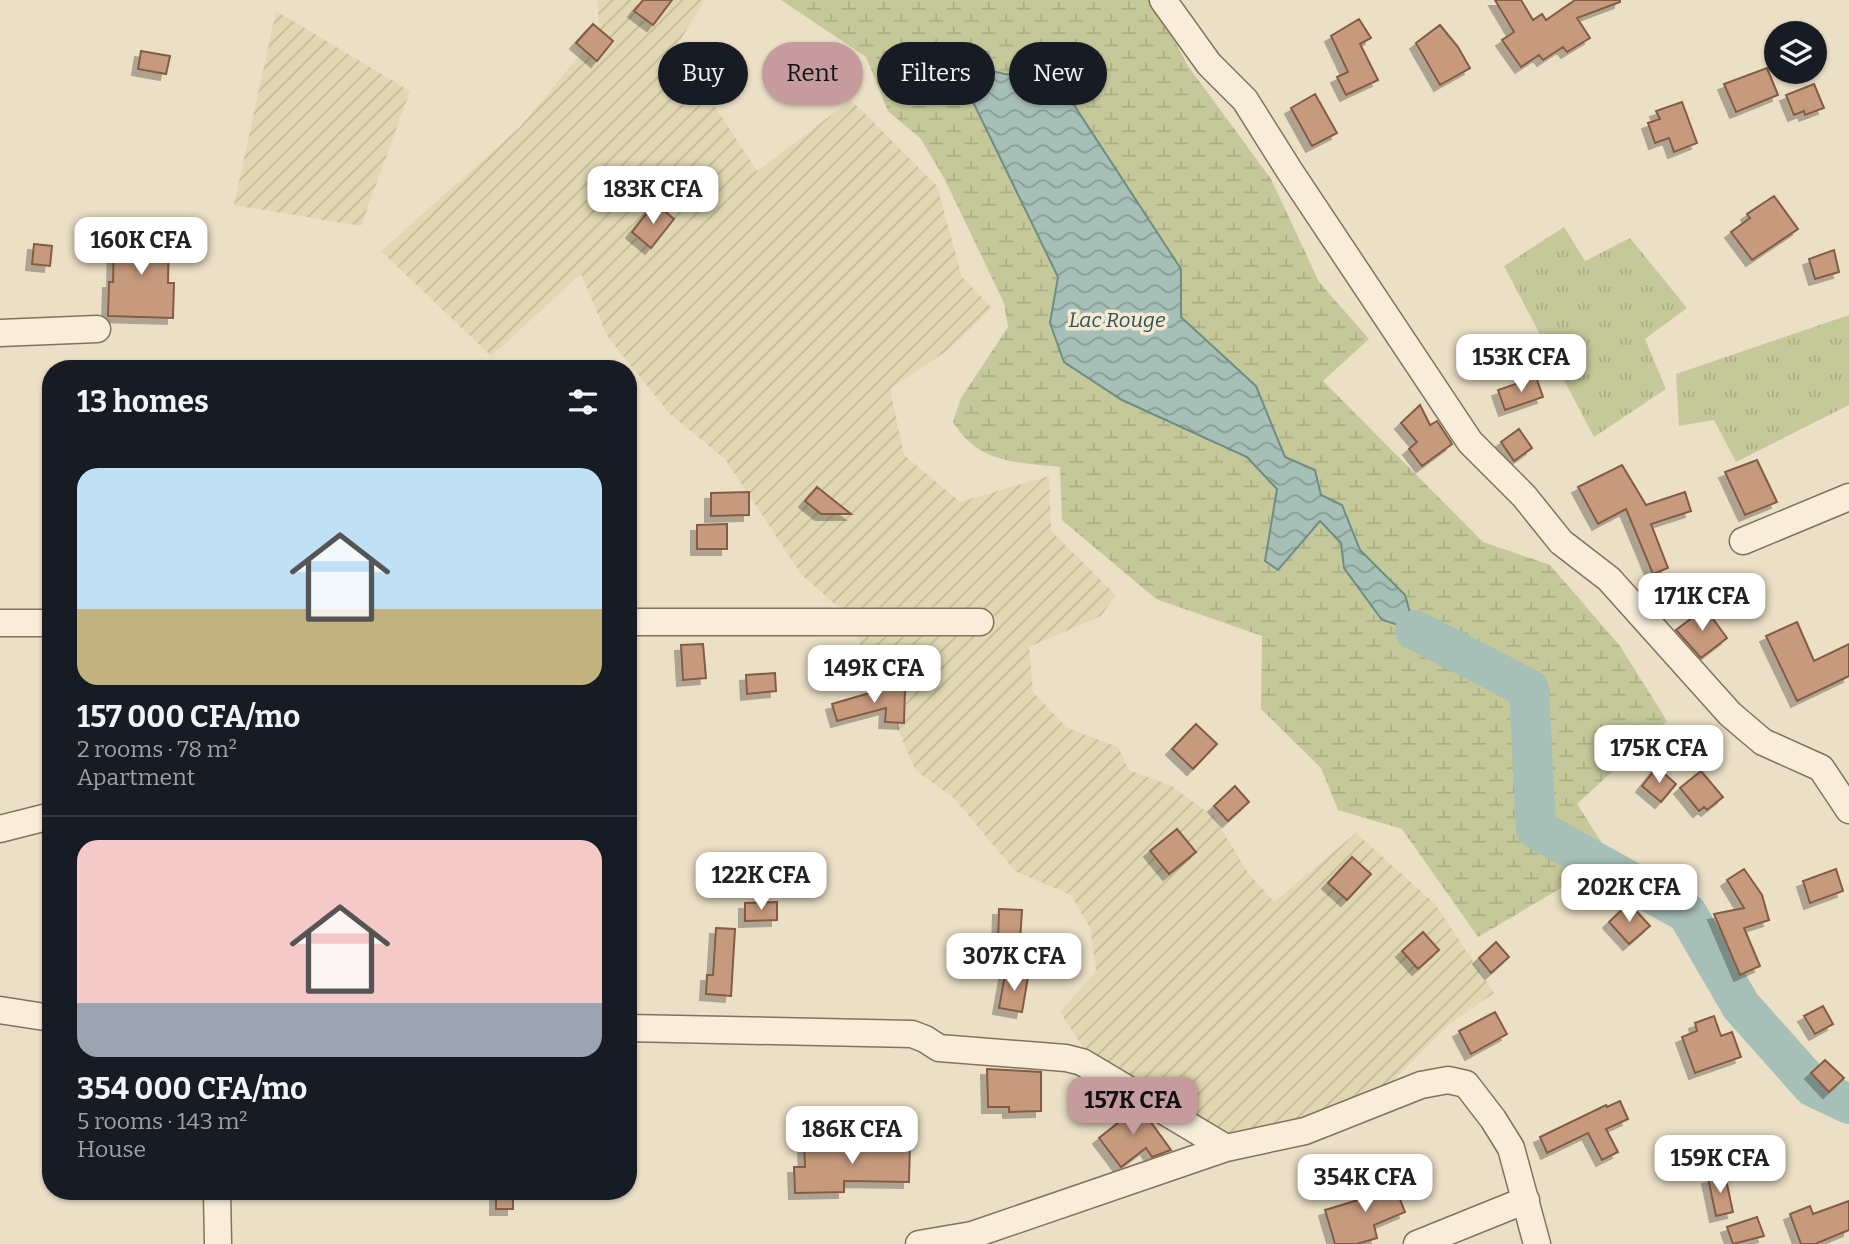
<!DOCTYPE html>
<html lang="en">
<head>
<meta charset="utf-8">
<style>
  :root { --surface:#171b24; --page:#20242c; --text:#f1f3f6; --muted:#9ea1a6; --line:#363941; --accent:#c59b9e }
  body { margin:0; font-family:Bitter,serif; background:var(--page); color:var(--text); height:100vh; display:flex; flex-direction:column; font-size:26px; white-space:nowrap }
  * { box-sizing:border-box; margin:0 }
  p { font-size:23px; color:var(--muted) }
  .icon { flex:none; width:38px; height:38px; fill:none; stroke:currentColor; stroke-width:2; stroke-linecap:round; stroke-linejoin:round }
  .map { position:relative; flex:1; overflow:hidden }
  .panel { position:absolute; left:42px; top:360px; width:595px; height:840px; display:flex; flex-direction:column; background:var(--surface); border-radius:28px; box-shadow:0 2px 5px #0004 }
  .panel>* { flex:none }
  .hud { position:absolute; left:658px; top:42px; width:665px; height:63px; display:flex; gap:14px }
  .controls { position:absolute; left:1764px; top:21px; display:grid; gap:14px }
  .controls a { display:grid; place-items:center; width:63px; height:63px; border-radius:50%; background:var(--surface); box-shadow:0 2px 5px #0004; font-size:35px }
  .price { position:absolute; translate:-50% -60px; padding:0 16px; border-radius:14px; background:#fff; color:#222; font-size:23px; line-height:46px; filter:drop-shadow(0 2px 4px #0008) }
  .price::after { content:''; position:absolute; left:50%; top:42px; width:21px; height:16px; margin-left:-10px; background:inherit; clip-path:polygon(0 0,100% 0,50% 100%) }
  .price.selected { background:var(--accent); color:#111 }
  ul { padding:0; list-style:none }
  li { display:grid; align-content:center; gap:14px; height:371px; padding:0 35px }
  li+li { border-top:2px solid var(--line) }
  li span { display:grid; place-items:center; height:217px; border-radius:21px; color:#555 }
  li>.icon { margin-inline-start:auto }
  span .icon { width:126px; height:126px; fill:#fffc; stroke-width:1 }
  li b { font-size:30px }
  h2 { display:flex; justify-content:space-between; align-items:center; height:84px; padding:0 35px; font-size:30px }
  .tag { padding:0 24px; border-radius:32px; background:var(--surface); box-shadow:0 2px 5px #0004; font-size:24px; line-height:63px }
  .tag.selected { background:var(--accent); color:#111 }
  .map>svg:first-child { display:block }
  .farmland { fill:url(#farmland-furrows) }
  .grass { fill:url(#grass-tufts) }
  .wetland { fill:url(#wetland-marsh) }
  .water { fill:url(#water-waves); stroke:#6e8d84; stroke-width:2 }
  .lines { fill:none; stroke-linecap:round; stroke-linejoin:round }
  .river { stroke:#a6bfb7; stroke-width:40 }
  .building { fill:#c79a7d; stroke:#835b44; stroke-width:2; filter:url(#shadow) }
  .street-casing { stroke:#85715c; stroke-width:29 }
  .street { stroke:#f7edd8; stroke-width:26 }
  .labels { text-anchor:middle; stroke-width:7; stroke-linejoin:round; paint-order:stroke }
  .water-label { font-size:21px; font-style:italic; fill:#2f5552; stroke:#f3e9d4 }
</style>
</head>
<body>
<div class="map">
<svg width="1849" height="1244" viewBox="0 0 1849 1244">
  <defs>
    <pattern id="farmland-furrows" width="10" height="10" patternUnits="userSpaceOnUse" patternTransform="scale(1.75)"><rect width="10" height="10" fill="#e1d8b3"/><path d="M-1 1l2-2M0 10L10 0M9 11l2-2" fill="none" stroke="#c2ba9a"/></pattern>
    <pattern id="grass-tufts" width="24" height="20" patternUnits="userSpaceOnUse" patternTransform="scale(1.75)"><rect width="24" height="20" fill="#c5c99a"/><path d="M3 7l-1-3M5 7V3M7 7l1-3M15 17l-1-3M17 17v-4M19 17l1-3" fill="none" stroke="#aaad84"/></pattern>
    <pattern id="wetland-marsh" width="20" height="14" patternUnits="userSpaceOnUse" patternTransform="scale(1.75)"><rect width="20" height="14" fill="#c5c99a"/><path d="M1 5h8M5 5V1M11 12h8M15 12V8" fill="none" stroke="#aaad84"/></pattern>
    <pattern id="water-waves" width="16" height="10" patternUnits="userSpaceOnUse" patternTransform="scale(1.75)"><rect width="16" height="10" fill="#a6bfb7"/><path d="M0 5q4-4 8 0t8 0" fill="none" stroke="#889b94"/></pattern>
    <filter id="shadow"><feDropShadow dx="-6" dy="6" stdDeviation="0" flood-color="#0004"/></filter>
  </defs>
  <rect width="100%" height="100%" fill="#ebdfc5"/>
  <path class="farmland" d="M 597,0 L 705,0 L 676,47 L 757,171 L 851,100 L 937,186 L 962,277 L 992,308 L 948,350 L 890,389 L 904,455 L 960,502 L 1049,476 L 1051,531 L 1116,595 L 1101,616 L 1029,647 L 1033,692 L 1067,728 L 1118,747 L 1129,770 L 1170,785 L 1214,817 L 1248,873 L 1274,902 L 1356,833 L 1435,904 L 1494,993 L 1448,1025 L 1380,1094 L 1278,1132 L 1232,1137 L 1086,1052 L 1060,1012 L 1096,971 L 1090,928 L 1071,895 L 1015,871 L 953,797 L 916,771 L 848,616 L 802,575 L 725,459 L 670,414 L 607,336 L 581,274 L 491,356 L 381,251 L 519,128 L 600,31 Z
    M 276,11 L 410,91 L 361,226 L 234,205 Z"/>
  <path class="grass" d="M 1564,227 L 1585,261 L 1630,238 L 1687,308 L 1645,339 L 1666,389 L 1594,437 L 1504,266 Z
    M 1849,315 L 1849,405 L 1736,462 L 1714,420 L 1679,426 L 1676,374 Z"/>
  <path class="wetland" d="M 781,0 L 1153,0 L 1188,66 L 1271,179 L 1319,282 L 1369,339 L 1323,381 L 1483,542 L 1550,565 L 1620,646 L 1667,721 L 1577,804 L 1602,843 L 1583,875 L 1478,937 L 1402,829 L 1338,810 L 1321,768 L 1261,709 L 1262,636 L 1156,599 L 1062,520 L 1060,467 C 1016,462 979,464 953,422 L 961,398 L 1008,327 L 1004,303 L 945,180 L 921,139 L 888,111 L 866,57 Z"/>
  <path class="water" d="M 963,63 L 1004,74 L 1057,79 L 1181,269 L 1181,317 L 1256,386 L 1285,457 L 1315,470 L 1321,495 L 1342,505 L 1360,550 L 1405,595 L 1415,630 L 1382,620 L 1344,568 L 1341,543 L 1320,521 L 1278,570 L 1265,561 L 1277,489 L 1247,457 L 1122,400 L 1064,362 L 1050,323 L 1058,277 L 974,104 L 943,89 Z"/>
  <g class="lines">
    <path class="river" d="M 1415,630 L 1529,689 L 1536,829 L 1687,913 L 1741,1006 L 1813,1087 L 1849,1104"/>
  </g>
  <path class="building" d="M 643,0 L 672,0 L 653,25 L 634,11 Z
    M 1495,0 L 1521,0 L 1533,20 L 1542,14 L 1546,20 L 1575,0 L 1620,0 L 1620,2 L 1577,18 L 1590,38 L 1567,52 L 1563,47 L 1543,60 L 1539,55 L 1521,67 L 1502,40 L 1514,32 Z
    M 1359,19 L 1371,38 L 1360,44 L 1378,80 L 1346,95 L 1337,77 L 1348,72 L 1331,36 Z
    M 593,24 L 613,41 L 597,61 L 576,43 Z
    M 1440,25 L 1458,47 L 1470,68 L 1440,85 L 1416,43 Z
    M 141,51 L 170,56 L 166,74 L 138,69 Z
    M 1767,68 L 1778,95 L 1736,112 L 1724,84 Z
    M 1814,84 L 1824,108 L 1805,115 L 1804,111 L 1794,115 L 1786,95 Z
    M 1315,94 L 1337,133 L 1312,146 L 1291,108 Z
    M 1682,102 L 1697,143 L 1674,152 L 1669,138 L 1655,143 L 1648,123 L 1660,119 L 1656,111 Z
    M 1774,196 L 1798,229 L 1752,260 L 1731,232 L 1750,218 L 1747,214 Z
    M 655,203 L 674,219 L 651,248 L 632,232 Z
    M 114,234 L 169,235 L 168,283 L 174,283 L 173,318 L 108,316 L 109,282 L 113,282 Z
    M 34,244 L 52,246 L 50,266 L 32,264 Z
    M 1834,250 L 1839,272 L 1815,279 L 1809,259 Z
    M 1536,377 L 1543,397 L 1505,410 L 1498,390 Z
    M 1420,405 L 1430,425 L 1437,421 L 1452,444 L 1422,466 L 1409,449 L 1417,442 L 1401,423 Z
    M 1519,429 L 1532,448 L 1514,461 L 1501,442 Z
    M 1757,460 L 1777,502 L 1745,515 L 1725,472 Z
    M 1622,465 L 1646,505 L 1685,492 L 1691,511 L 1651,524 L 1668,568 L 1653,574 L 1626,509 L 1598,524 L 1578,487 Z
    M 817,487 L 851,514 L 821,514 L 805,501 Z
    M 749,492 L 749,515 L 711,516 L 711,493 Z
    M 727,524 L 727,549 L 697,549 L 697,525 Z
    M 1705,608 L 1727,638 L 1701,658 L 1676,630 Z
    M 1797,622 L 1814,661 L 1849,644 L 1849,676 L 1797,701 L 1766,636 Z
    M 703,644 L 706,678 L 683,680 L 681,645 Z
    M 775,673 L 776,691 L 747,694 L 746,675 Z
    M 890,687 L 905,688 L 904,723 L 885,722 L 886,708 L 837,721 L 832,704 Z
    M 1196,724 L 1217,744 L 1193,769 L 1172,749 Z
    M 1657,767 L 1676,784 L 1661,802 L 1642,786 Z
    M 1701,771 L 1723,797 L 1707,810 L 1704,807 L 1699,811 L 1680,788 Z
    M 1235,786 L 1249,802 L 1228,821 L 1214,806 Z
    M 1177,829 L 1196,852 L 1169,874 L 1150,851 Z
    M 1352,857 L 1371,874 L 1347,900 L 1328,883 Z
    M 1744,869 L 1762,895 L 1769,920 L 1744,928 L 1760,966 L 1740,975 L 1714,914 L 1744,908 L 1727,880 Z
    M 1836,869 L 1843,891 L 1810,903 L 1803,881 Z
    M 777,902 L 777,920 L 745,921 L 745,903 Z
    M 1629,903 L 1650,926 L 1629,944 L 1609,922 Z
    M 999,909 L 1022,910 L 1020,941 L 998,939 Z
    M 716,928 L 735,929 L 731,996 L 706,994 L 707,975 L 713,975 Z
    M 1423,932 L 1439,950 L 1418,969 L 1402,951 Z
    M 1496,942 L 1509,957 L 1491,973 L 1479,958 Z
    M 1005,974 L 1028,977 L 1022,1012 L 999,1008 Z
    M 1823,1006 L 1833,1024 L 1815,1034 L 1804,1016 Z
    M 1495,1012 L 1507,1034 L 1471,1054 L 1459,1031 Z
    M 1714,1016 L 1721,1036 L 1732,1032 L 1741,1057 L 1695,1073 L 1682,1037 L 1697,1031 L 1695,1023 Z
    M 1825,1060 L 1844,1078 L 1829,1092 L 1811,1073 Z
    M 987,1069 L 1041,1072 L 1041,1111 L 1009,1112 L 1009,1107 L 988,1107 Z
    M 1620,1101 L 1628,1119 L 1606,1129 L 1618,1152 L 1602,1160 L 1588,1133 L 1547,1153 L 1540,1137 L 1606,1105 L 1607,1107 Z
    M 1120,1103 L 1150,1121 L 1171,1150 L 1152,1157 L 1146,1148 L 1121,1167 L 1099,1138 L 1124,1118 L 1116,1107 Z
    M 865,1141 L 910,1141 L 909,1182 L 844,1181 L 844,1192 L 795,1193 L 794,1167 L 805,1167 L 804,1146 L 865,1144 Z
    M 1725,1175 L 1733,1212 L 1716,1216 L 1708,1178 Z
    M 1391,1177 L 1405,1212 L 1374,1225 L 1377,1238 L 1357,1244 L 1335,1244 L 1325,1210 L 1368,1197 L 1364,1188 Z
    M 496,1192 L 513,1192 L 513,1209 L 496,1209 Z
    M 1849,1201 L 1849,1230 L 1815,1244 L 1801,1244 L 1790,1214 L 1810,1206 L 1813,1214 Z
    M 1757,1217 L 1764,1236 L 1733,1244 L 1727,1227 Z"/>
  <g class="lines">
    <g class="street-casing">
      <path id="street" d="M 1163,0 L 1209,64 L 1245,100 L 1289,170 L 1470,442 L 1524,496 L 1561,542 L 1609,579 L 1730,714 L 1763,742 L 1821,768 L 1849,810
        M 0,333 L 97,329
        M 1743,541 L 1849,497
        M 628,622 L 980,622
        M 0,623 L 51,623
        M 0,829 L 51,816
        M 0,1010 L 51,1018
        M 628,1028 L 912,1034 L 925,1039 L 939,1048 L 1066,1058 L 1082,1062 L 1226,1148
        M 217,1192 L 218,1244
        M 919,1244 L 972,1235 L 1226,1148 L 1305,1131 L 1421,1085 L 1448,1080 L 1466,1084 L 1493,1119 L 1511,1148 L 1537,1244
        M 1417,1244 L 1526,1200"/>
    </g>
    <use href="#street" class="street"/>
  </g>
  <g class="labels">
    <g class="water-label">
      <text x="1117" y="327">Lac Rouge</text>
    </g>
  </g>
</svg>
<div class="controls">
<a><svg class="icon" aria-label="layers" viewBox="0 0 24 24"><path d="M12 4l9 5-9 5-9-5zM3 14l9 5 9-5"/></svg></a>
</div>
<b class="price" style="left:653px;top:226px">183K CFA</b>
<b class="price" style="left:141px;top:277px">160K CFA</b>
<b class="price" style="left:1521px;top:394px">153K CFA</b>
<b class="price" style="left:1702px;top:633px">171K CFA</b>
<b class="price" style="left:874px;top:705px">149K CFA</b>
<b class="price" style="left:1659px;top:785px">175K CFA</b>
<b class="price" style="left:761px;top:912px">122K CFA</b>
<b class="price" style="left:1629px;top:924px">202K CFA</b>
<b class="price" style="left:1014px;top:993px">307K CFA</b>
<b class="price selected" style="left:1133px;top:1137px">157K CFA</b>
<b class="price" style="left:852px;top:1166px">186K CFA</b>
<b class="price" style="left:1720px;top:1195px">159K CFA</b>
<b class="price" style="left:1365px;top:1214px">354K CFA</b>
<div class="hud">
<a class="tag">Buy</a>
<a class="tag selected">Rent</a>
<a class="tag">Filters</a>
<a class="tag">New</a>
</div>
<section class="panel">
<h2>13 homes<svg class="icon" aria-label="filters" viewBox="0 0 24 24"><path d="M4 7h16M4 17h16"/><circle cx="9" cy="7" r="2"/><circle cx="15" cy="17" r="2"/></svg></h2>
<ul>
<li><span style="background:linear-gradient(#bfe0f5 65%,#c2b280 0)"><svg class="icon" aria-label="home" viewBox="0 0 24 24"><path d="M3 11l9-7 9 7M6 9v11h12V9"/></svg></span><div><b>157 000 CFA/mo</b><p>2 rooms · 78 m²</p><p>Apartment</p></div></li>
<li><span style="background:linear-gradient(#f6c9c9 75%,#9aa5b1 0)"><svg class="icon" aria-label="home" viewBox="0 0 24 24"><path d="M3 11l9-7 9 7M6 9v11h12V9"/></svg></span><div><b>354 000 CFA/mo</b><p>5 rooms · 143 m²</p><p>House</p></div></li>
</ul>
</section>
</div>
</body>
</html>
